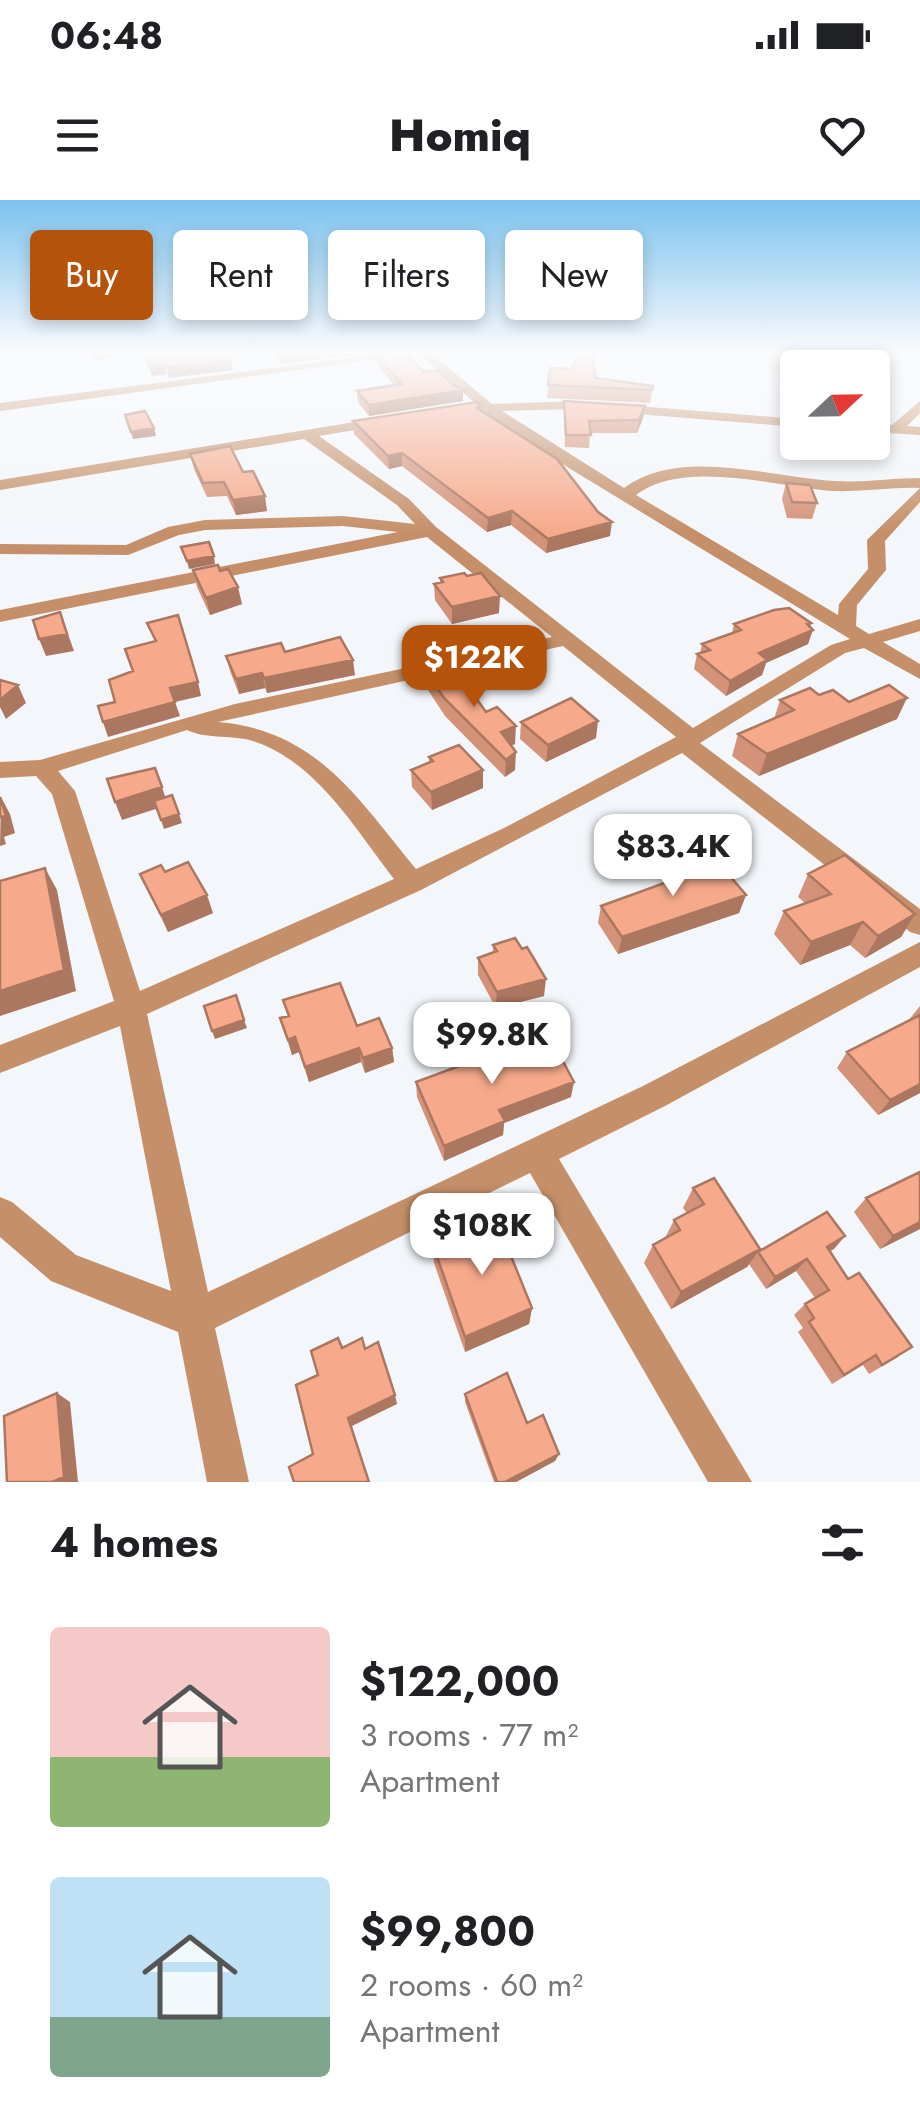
<!DOCTYPE html>
<html lang="en">
<head>
<meta charset="utf-8">
<style>
  :root { --surface:#fff; --page:#f2f2f2; --text:#202124; --muted:#757577; --accent:#b45309 }
  body { margin:0; font-family:Jost,sans-serif; background:var(--page); color:var(--text); height:100vh; display:flex; flex-direction:column; font-size:38px; white-space:nowrap }
  * { box-sizing:border-box; margin:0 }
  p { font-size:32px; color:var(--muted) }
  .icon { flex:none; width:55px; height:55px; fill:none; stroke:currentColor; stroke-width:2; stroke-linecap:round; stroke-linejoin:round }
  .map { position:relative; height:1282px; overflow:hidden }
  .panel { display:flex; flex-direction:column; background:var(--surface); flex:1 }
  .panel>* { flex:none }
  .top-card { position:absolute; left:30px; top:30px; width:860px; height:90px; display:flex; gap:20px }
  .needle { width:65px; rotate:68deg }
  .buttons { position:absolute; left:780px; top:150px; display:grid; gap:20px }
  .buttons a { display:grid; place-items:center; width:110px; height:110px; border-radius:10px; background:var(--surface); box-shadow:0 5px 15px #0003; font-size:50px }
  .price { position:absolute; translate:-50% -85px; padding:0 22px; border-radius:20px; background:#fff; color:#222; font-size:32px; line-height:65px; filter:drop-shadow(0 2px 5px #0008) }
  .price::after { content:''; position:absolute; left:50%; top:60px; width:30px; height:22px; margin-left:-15px; background:inherit; clip-path:polygon(0 0,100% 0,50% 100%) }
  .price.active { background:var(--accent); color:#fff }
  ul { padding:0; list-style:none }
  li { display:flex; align-items:center; gap:30px; height:250px; padding:0 50px }
  li span { display:grid; place-items:center; flex:none; width:280px; height:200px; border-radius:10px; color:#555 }
  li>.icon { margin-inline-start:auto }
  span .icon { width:120px; height:120px; fill:#fffc; stroke-width:1 }
  li b { font-size:42px }
  h2 { display:flex; justify-content:space-between; align-items:center; height:120px; padding:0 50px; font-size:42px }
  .chip { padding:0 35px; border-radius:10px; background:var(--surface); box-shadow:0 5px 15px #0003; font-size:35px; line-height:90px }
  .chip.active { background:var(--accent); color:#fff }
  .status { display:flex; justify-content:space-between; align-items:center; height:70px; padding:0 50px; background:var(--surface); direction:ltr }
  .status svg { height:28px; fill:currentColor }
  header { display:flex; justify-content:space-between; align-items:center; height:130px; padding:0 50px; background:var(--surface); font-size:45px; font-weight:800 }
  .map>svg:first-child { display:block }
  .lines { fill:none; stroke-linecap:round; stroke-linejoin:round }
  .street { fill:#c59069; fill-rule:evenodd }
  .wall { fill:#d49278 }
  .shaded-wall { fill:#ac7761 }
  .building { fill:#f6aa8b; stroke:#ac7761; stroke-width:2.5 }
</style>
</head>
<body>
<div class="status"><b>06:48</b><svg viewBox="0 0 49 12"><path d="M0 12V9h3v3zM5 12V6h3v6zM10 12V3h3v9zM15 12V0h3v12zM26 1h20v11H26zM47 4h2v5h-2z"/></svg></div>
<header><svg class="icon" aria-label="menu" viewBox="0 0 24 24"><path d="M4 6h16M4 12h16M4 18h16"/></svg>Homiq<svg class="icon" aria-label="heart" viewBox="0 0 24 24"><path d="M12 20l-8-8c-3-5 5-10 8-4 3-6 11-1 8 4z"/></svg></header>
<div class="map">
<svg width="920" height="1282" viewBox="0 0 920 1282">
  <rect width="100%" height="100%" fill="#f3f6fa"/>
  <g class="lines">
    <path class="street" d="M 390,153 L 413,154 L 0,211 L 0,203 Z
      M 418,153 L 431,153 L 492,204 L 575,201 L 798,219 L 798,227 L 575,209 L 502,211 L 624,288 C 681,246 771,278 835,281 C 863,283 892,278 920,278 L 920,288 C 891,287 863,292 834,291 C 777,287 684,258 636,295 L 838,415 L 839,404 L 868,369 L 867,340 L 920,288 L 920,302 L 885,341 L 886,370 L 857,405 L 856,426 L 869,434 L 920,419 L 920,431 L 883,442 L 920,464 L 920,479 L 864,448 L 845,453 L 700,543 L 920,709 L 920,735 L 910,732 L 682,553 L 421,690 L 147,814 L 208,1092 L 643,886 L 920,742 L 920,767 L 665,906 L 559,959 L 752,1282 L 708,1282 L 530,973 L 215,1128 L 249,1282 L 207,1282 L 178,1132 L 51,1081 L 0,1037 L 0,997 L 12,1002 L 76,1055 L 171,1091 L 120,826 L 0,873 L 0,845 L 114,801 L 52,594 L 36,576 L 0,578 L 0,562 L 40,560 L 235,504 L 552,437 L 427,337 L 0,422 L 0,410 L 398,332 L 343,326 L 205,330 L 179,335 L 128,355 L 0,354 L 0,344 L 126,345 L 168,327 L 205,320 L 343,316 L 415,324 L 397,305 L 304,239 L 0,290 L 0,280 L 385,217 L 392,221 L 390,224 L 319,236 L 409,299 L 436,327 L 693,528 L 831,445 L 850,439 L 508,231 L 486,212 L 443,212 L 443,206 L 476,204 ZM 563,446 L 676,537 L 504,628 L 416,669 C 358,599 317,530 218,522 ZM 187,530 C 208,540 234,534 256,542 C 318,564 356,630 394,679 L 140,791 L 75,591 L 58,571 Z
      M 920,201 L 920,213 L 907,226 L 920,227 L 920,235 L 872,232 L 872,224 L 892,225 Z"/>
  </g>
  <path class="wall" d="M 273,153 L 367,153 L 281,164 Z
    M 376,155 L 424,172 L 463,201 L 369,216 L 358,202 L 357,191 L 394,185 L 377,165 Z
    M 550,168 L 595,178 L 653,186 L 651,199 L 650,203 L 547,198 Z
    M 564,201 L 645,206 L 643,218 L 637,233 L 590,233 L 589,248 L 565,247 Z
    M 481,206 L 481,211 L 610,336 L 546,353 L 511,325 L 487,332 L 402,266 L 389,269 L 354,234 L 353,221 Z
    M 863,242 L 872,242 L 879,254 L 868,257 Z
    M 190,254 L 243,272 L 267,311 L 236,315 L 227,296 L 207,297 L 194,269 Z
    M 786,283 L 817,303 L 812,319 L 787,318 L 782,299 Z
    M 193,370 L 220,371 L 242,404 L 210,415 L 197,387 Z
    M 467,376 L 499,413 L 452,424 L 435,400 L 434,384 L 440,382 L 440,378 Z
    M 811,423 L 808,444 L 766,463 L 762,475 L 726,496 L 694,469 L 697,454 L 700,454 L 702,444 L 732,433 L 734,424 Z
    M 285,452 L 355,475 L 267,493 L 265,488 L 239,494 L 230,471 L 226,456 Z
    M 427,473 L 486,512 L 515,544 L 511,545 L 515,570 L 505,577 L 445,516 L 428,490 Z
    M 819,495 L 849,502 L 897,519 L 759,576 L 732,556 L 738,534 L 774,519 L 780,500 Z
    M 521,522 L 596,538 L 546,562 L 520,539 Z
    M 429,557 L 483,570 L 483,588 L 432,610 L 412,587 L 411,570 L 429,563 Z
    M 165,672 L 213,713 L 168,732 L 140,674 Z
    M 808,674 L 915,714 L 901,737 L 865,758 L 850,745 L 800,765 L 774,734 L 784,711 L 805,703 L 798,697 Z
    M 669,675 L 746,695 L 739,713 L 618,754 L 598,723 L 601,706 L 667,683 Z
    M 493,745 L 522,749 L 544,796 L 496,808 L 478,775 L 478,758 L 493,753 Z
    M 283,800 L 357,826 L 392,848 L 394,862 L 365,873 L 361,862 L 309,882 L 299,852 L 292,855 L 285,833 L 288,816 Z
    M 920,806 L 920,893 L 878,915 L 837,868 L 847,852 L 908,821 Z
    M 416,882 L 571,897 L 504,923 L 503,935 L 444,961 L 417,897 Z
    M 693,988 L 759,1051 L 845,1036 L 830,1051 L 898,1157 L 869,1174 L 863,1165 L 832,1184 L 798,1132 L 803,1128 L 794,1115 L 805,1104 L 815,1098 L 796,1071 L 766,1089 L 749,1064 L 747,1067 L 671,1109 L 644,1063 L 653,1045 L 665,1038 L 674,1020 L 687,1013 L 683,1008 Z
    M 866,998 L 920,1029 L 880,1049 L 854,1012 Z
    M 433,1045 L 532,1108 L 529,1124 L 465,1152 L 434,1063 Z
    M 465,1194 L 527,1223 L 559,1254 L 555,1261 L 516,1282 L 494,1282 L 465,1202 Z"/>
  <path class="shaded-wall" d="M 91,153 L 113,153 L 114,157 L 93,160 Z
    M 279,153 L 367,153 L 281,164 Z
    M 231,160 L 233,170 L 169,178 L 167,168 Z
    M 165,164 L 167,174 L 152,176 L 149,166 Z
    M 463,190 L 463,201 L 369,216 L 369,205 Z
    M 645,206 L 643,218 L 637,233 L 639,220 Z
    M 154,228 L 156,236 L 133,239 L 131,232 Z
    M 882,247 L 879,254 L 868,257 L 870,249 Z
    M 402,253 L 402,266 L 389,269 L 388,256 Z
    M 265,296 L 267,311 L 236,315 L 233,300 Z
    M 512,311 L 511,325 L 487,332 L 488,318 Z
    M 612,322 L 610,336 L 546,353 L 548,339 Z
    M 214,356 L 215,364 L 189,369 L 187,361 Z
    M 238,387 L 242,404 L 210,415 L 206,398 Z
    M 500,396 L 499,413 L 452,424 L 452,407 Z
    M 60,412 L 74,451 L 46,456 L 39,439 Z
    M 811,423 L 808,431 L 813,430 L 808,444 L 766,463 L 762,475 L 726,496 L 730,481 L 759,453 Z
    M 353,460 L 355,475 L 267,493 L 264,478 Z
    M 262,473 L 265,488 L 239,494 L 236,479 Z
    M 198,482 L 201,496 L 175,502 L 180,516 L 108,537 L 103,522 L 170,488 Z
    M 18,485 L 26,503 L 6,519 L 0,507 L 0,500 Z
    M 907,498 L 897,519 L 759,576 L 767,554 Z
    M 598,521 L 596,538 L 546,562 L 548,545 Z
    M 516,526 L 515,544 L 501,550 L 501,532 Z
    M 516,552 L 515,570 L 505,577 L 506,560 Z
    M 483,570 L 483,588 L 432,610 L 431,592 Z
    M 162,587 L 168,605 L 122,620 L 115,602 Z
    M 1,597 L 10,614 L 15,633 L 4,637 L 6,644 L 0,646 Z
    M 179,614 L 182,623 L 164,629 L 161,620 Z
    M 45,668 L 57,690 L 76,791 L 0,816 L 0,791 Z
    M 207,695 L 213,713 L 168,732 L 161,715 Z
    M 746,695 L 739,713 L 618,754 L 622,737 Z
    M 915,714 L 901,737 L 865,758 L 878,736 Z
    M 863,722 L 850,745 L 800,765 L 811,742 Z
    M 546,779 L 544,796 L 496,808 L 497,792 Z
    M 244,820 L 247,828 L 215,839 L 212,831 Z
    M 295,837 L 299,852 L 292,855 L 288,840 Z
    M 359,848 L 361,862 L 309,882 L 305,867 Z
    M 392,848 L 394,862 L 365,873 L 363,858 Z
    M 574,882 L 571,897 L 504,923 L 503,935 L 444,961 L 444,946 L 499,910 Z
    M 920,884 L 920,893 L 878,915 L 890,900 Z
    M 920,1022 L 920,1029 L 880,1049 L 893,1036 Z
    M 845,1036 L 834,1049 L 816,1059 L 827,1047 Z
    M 760,1049 L 747,1067 L 671,1109 L 681,1092 Z
    M 807,1059 L 796,1071 L 766,1089 L 775,1077 Z
    M 532,1108 L 529,1124 L 465,1152 L 465,1137 Z
    M 57,1193 L 70,1202 L 78,1282 L 52,1282 Z
    M 395,1195 L 397,1204 L 352,1226 L 369,1282 L 348,1218 Z
    M 559,1254 L 555,1261 L 516,1282 L 505,1282 Z"/>
  <path class="building" d="M 144,153 L 226,153 L 231,160 L 167,168 L 165,164 L 149,166 Z
    M 393,153 L 405,153 L 424,172 L 438,170 L 452,184 L 463,190 L 369,205 L 357,191 L 402,184 L 376,155 Z
    M 579,153 L 593,153 L 595,178 L 653,186 L 652,190 L 548,185 L 550,168 L 572,169 Z
    M 872,186 L 877,213 L 872,214 Z
    M 564,201 L 645,206 L 639,220 L 589,221 L 591,235 L 566,235 Z
    M 477,202 L 481,206 L 477,208 L 557,259 L 598,312 L 612,322 L 548,339 L 512,311 L 488,318 L 402,253 L 388,256 L 353,221 Z
    M 145,211 L 154,228 L 131,232 L 125,215 Z
    M 872,225 L 879,229 L 882,247 L 870,249 L 868,242 L 872,242 Z
    M 230,246 L 243,272 L 253,271 L 265,296 L 233,300 L 224,282 L 203,283 L 190,254 Z
    M 786,283 L 810,285 L 817,303 L 792,302 Z
    M 209,342 L 214,356 L 187,361 L 181,347 Z
    M 218,365 L 220,371 L 228,369 L 238,387 L 206,398 L 193,370 Z
    M 464,373 L 467,376 L 481,373 L 500,396 L 452,407 L 434,384 L 443,382 L 440,378 Z
    M 789,408 L 811,423 L 807,424 L 813,430 L 759,453 L 767,460 L 730,481 L 697,454 L 710,450 L 702,444 L 741,430 L 734,424 L 774,410 Z
    M 60,412 L 67,434 L 39,439 L 33,420 Z
    M 178,415 L 198,482 L 170,488 L 175,502 L 103,522 L 98,506 L 115,502 L 109,480 L 133,471 L 125,449 L 156,441 L 147,423 Z
    M 340,437 L 353,460 L 264,478 L 262,473 L 236,479 L 226,456 L 281,443 L 285,452 Z
    M 453,466 L 486,512 L 497,507 L 516,526 L 501,532 L 516,552 L 506,560 L 444,498 L 427,473 Z
    M 0,480 L 18,485 L 0,500 Z
    M 889,485 L 907,498 L 767,554 L 738,534 L 794,510 L 780,500 L 810,488 L 819,495 L 833,490 L 849,502 Z
    M 571,498 L 598,521 L 548,545 L 521,522 Z
    M 459,545 L 483,570 L 431,592 L 411,570 L 433,561 L 429,557 Z
    M 155,568 L 162,587 L 115,602 L 107,579 Z
    M 172,595 L 179,614 L 161,620 L 154,601 Z
    M 0,597 L 6,616 L 0,617 Z
    M 845,655 L 915,714 L 878,736 L 863,722 L 811,742 L 784,711 L 831,694 L 808,674 Z
    M 188,662 L 207,695 L 161,715 L 140,674 L 161,665 L 165,672 Z
    M 718,662 L 746,695 L 622,737 L 601,706 L 673,680 L 669,675 Z
    M 45,668 L 64,770 L 0,791 L 0,681 Z
    M 515,738 L 522,749 L 527,747 L 546,779 L 497,792 L 478,758 L 497,751 L 493,745 Z
    M 340,783 L 357,826 L 379,818 L 392,848 L 363,858 L 359,848 L 305,867 L 295,837 L 288,840 L 280,818 L 289,816 L 283,800 Z
    M 236,795 L 244,820 L 212,831 L 204,806 Z
    M 920,815 L 920,884 L 890,900 L 847,852 Z
    M 548,833 L 574,882 L 499,910 L 505,921 L 444,946 L 416,882 Z
    M 920,972 L 920,1022 L 893,1036 L 866,998 Z
    M 714,978 L 760,1049 L 681,1092 L 653,1045 L 680,1030 L 674,1020 L 704,1004 L 693,988 Z
    M 827,1012 L 845,1036 L 827,1047 L 848,1079 L 859,1073 L 912,1147 L 882,1165 L 876,1155 L 844,1175 L 809,1122 L 814,1118 L 805,1104 L 829,1090 L 807,1059 L 775,1077 L 758,1052 Z
    M 496,1019 L 532,1108 L 465,1137 L 433,1045 Z
    M 338,1138 L 342,1148 L 362,1138 L 365,1149 L 378,1142 L 395,1195 L 348,1218 L 369,1282 L 294,1282 L 289,1267 L 313,1254 L 296,1185 L 318,1175 L 311,1151 Z
    M 507,1173 L 527,1223 L 543,1215 L 559,1254 L 505,1282 L 497,1282 L 465,1194 Z
    M 57,1193 L 64,1277 L 52,1282 L 7,1282 L 4,1216 Z"/>
  <linearGradient id="sky" x2="0" y2="1"><stop stop-color="#7cc2ee"/><stop offset="0.46" stop-color="#fafbfd"/><stop offset="1" stop-color="#fafbfd" stop-opacity="0"/></linearGradient>
  <rect width="920" height="332" fill="url(#sky)"/>
</svg>
<div class="buttons">
<a><svg class="needle" viewBox="-14 -14 28 28"><path d="M0-13l5 13h-10z" fill="#e53935"/><path d="M0 13l5-13h-10z" fill="#757577"/></svg></a>
</div>
<b class="price active" style="left:474px;top:510px">$122K</b>
<b class="price" style="left:673px;top:699px">$83.4K</b>
<b class="price" style="left:492px;top:887px">$99.8K</b>
<b class="price" style="left:482px;top:1078px">$108K</b>
<div class="top-card">
<a class="chip active">Buy</a>
<a class="chip">Rent</a>
<a class="chip">Filters</a>
<a class="chip">New</a>
</div>
</div>
<section class="panel">
<h2>4 homes<svg class="icon" aria-label="filters" viewBox="0 0 24 24"><path d="M4 7h16M4 17h16"/><circle cx="9" cy="7" r="2"/><circle cx="15" cy="17" r="2"/></svg></h2>
<ul>
<li><span style="background:linear-gradient(#f6c9c9 65%,#8fb573 0)"><svg class="icon" aria-label="home" viewBox="0 0 24 24"><path d="M3 11l9-7 9 7M6 9v11h12V9"/></svg></span><div><b>$122,000</b><p>3 rooms · 77 m²</p><p>Apartment</p></div></li>
<li><span style="background:linear-gradient(#bfe0f5 70%,#7fa58c 0)"><svg class="icon" aria-label="home" viewBox="0 0 24 24"><path d="M3 11l9-7 9 7M6 9v11h12V9"/></svg></span><div><b>$99,800</b><p>2 rooms · 60 m²</p><p>Apartment</p></div></li>
</ul>
</section>
</body>
</html>
